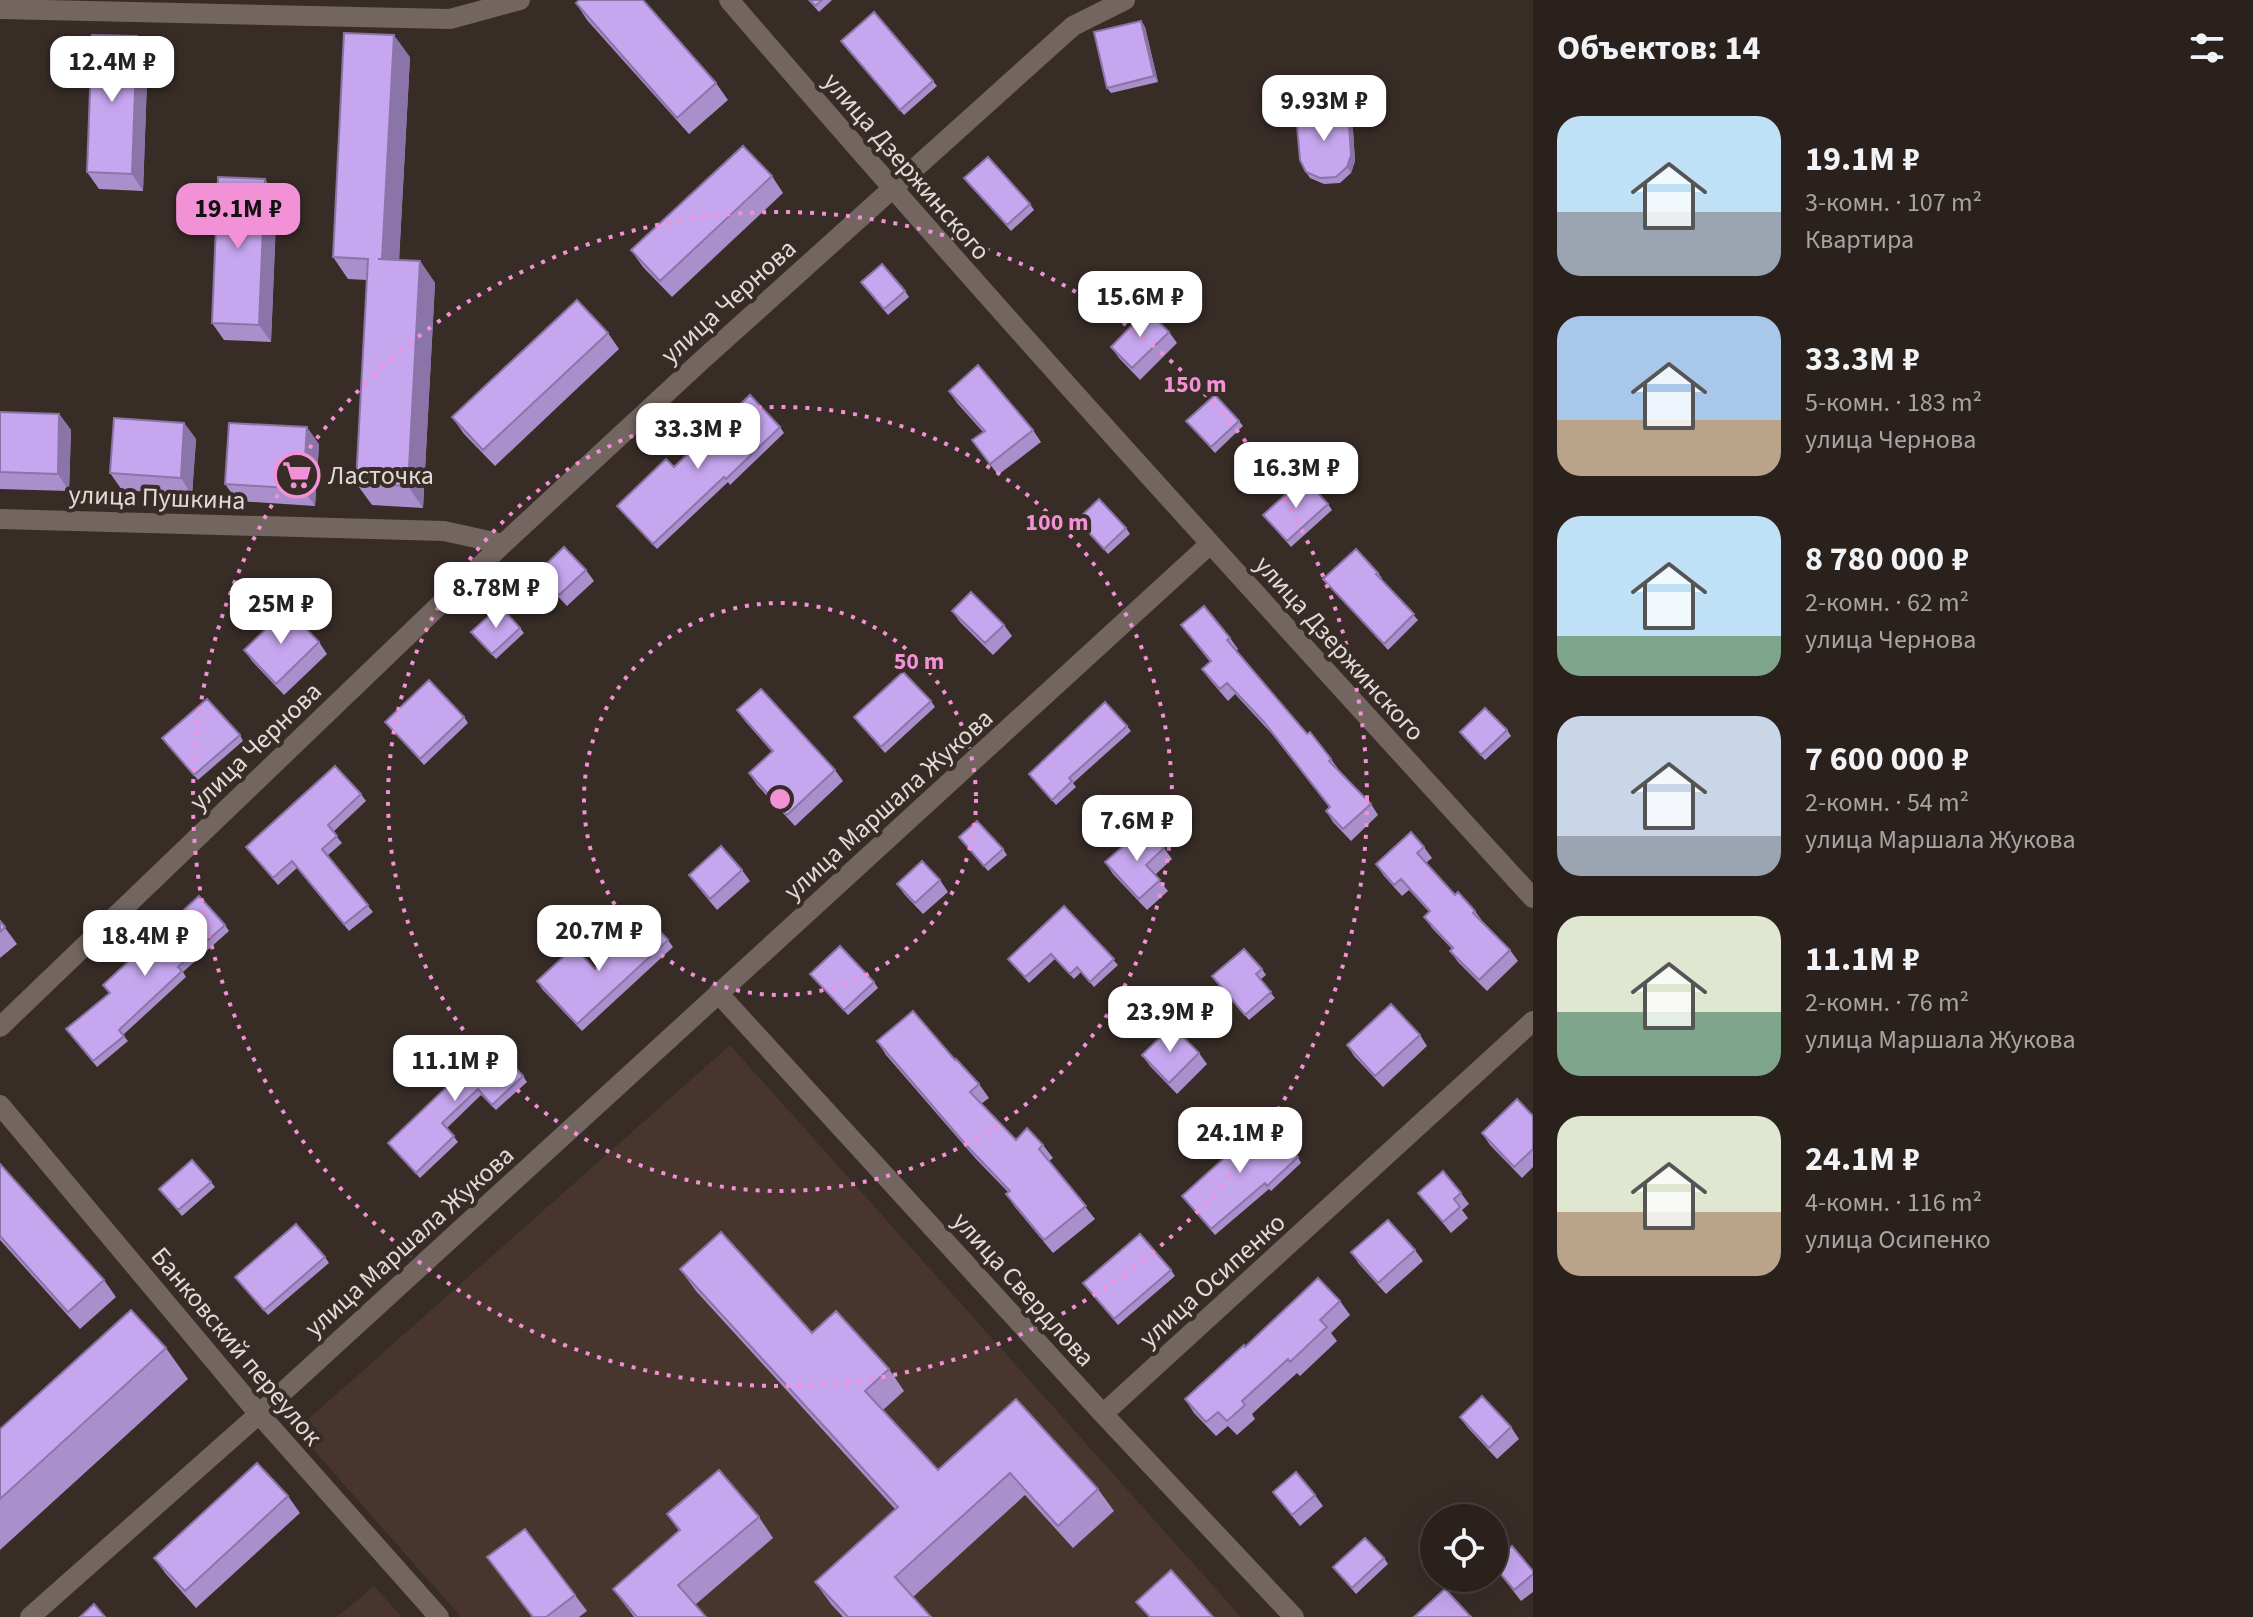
<!DOCTYPE html>
<html lang="ru">
<head>
<meta charset="utf-8">
<style>
  :root { --surface:#2a211d; --page:#322926; --text:#f1f3f6; --muted:#a5a3a4; --line:#463e3b; --accent:#f391d6 }
  body { margin:0; font-family:"Source Sans 3",sans-serif; background:var(--page); color:var(--text); height:100vh; display:flex; flex-direction:column; font-size:30px; white-space:nowrap }
  * { box-sizing:border-box; margin:0 }
  p { font-size:26px; color:var(--muted) }
  .icon { flex:none; width:44px; height:44px; fill:none; stroke:currentColor; stroke-width:2; stroke-linecap:round; stroke-linejoin:round }
  .map { position:relative; flex:1; overflow:hidden }
  .panel { display:flex; flex-direction:column; background:var(--surface); width:720px }
  .panel>* { flex:none }
  .fabs { position:absolute; left:1420px; top:1504px; display:grid; gap:16px }
  .fabs a { display:grid; place-items:center; width:88px; height:88px; border-radius:50%; background:var(--surface); box-shadow:0 8px 32px #0002,0 0 0 2px var(--line); font-size:40px }
  .price { position:absolute; translate:-50% -68px; padding:0 18px; border-radius:16px; background:#fff; color:#222; font-size:26px; line-height:52px; filter:drop-shadow(0 2px 4px #0008) }
  .price::after { content:''; position:absolute; left:50%; top:48px; width:24px; height:18px; margin-left:-12px; background:inherit; clip-path:polygon(0 0,100% 0,50% 100%) }
  .price.selected { background:var(--accent); color:#111 }
  ul { padding:0; list-style:none }
  li { display:flex; align-items:center; gap:24px; height:200px; padding:0 24px }
  li span { display:grid; place-items:center; flex:none; width:224px; height:160px; border-radius:24px; color:#555 }
  li>.icon { margin-inline-start:auto }
  span .icon { width:96px; height:96px; fill:#fffc; stroke-width:1 }
  li b { font-size:34px }
  h2 { display:flex; justify-content:space-between; align-items:center; height:96px; padding:0 24px; font-size:34px }
  main { display:flex; flex:1; min-height:0 }
  .map>svg:first-child { display:block }
  .built { fill:#47352e }
  .lines { fill:none; stroke-linecap:round; stroke-linejoin:round }
  .minor { stroke:#736661; stroke-width:20 }
  .wall { fill:#aa8fcd }
  .shaded-wall { fill:#8b74a7 }
  .building { fill:#c6a6ee; stroke:#8b74a7; stroke-width:2 }
  .ring { fill:none; stroke:#f391d6; stroke-width:4; stroke-dasharray:4 8 }
  .labels { text-anchor:middle; stroke-width:8; stroke-linejoin:round; paint-order:stroke }
  .street-label { font-size:26px; fill:#e2dad7; stroke:#382c27 }
  .poi-label { font-size:26px; fill:#e2dad7; stroke:#382c27; text-anchor:start }
  .centre { fill:#f391d6; stroke:#382c27; stroke-width:4 }
  .ring-label { font-size:24px; text-anchor:middle; font-weight:bold; fill:#f391d6; stroke:#382c27; stroke-width:8; stroke-linejoin:round; paint-order:stroke }
</style>
</head>
<body>
<main>
<div class="map">
<svg width="1533" height="1617" viewBox="0 0 1533 1617">
  <rect width="100%" height="100%" fill="#382c27"/>
  <path class="built" d="M 730,1045 L 1241,1617 L 461,1617 L 296,1430 Z
    M 374,1586 L 402,1617 L 337,1617 Z"/>
  <g class="lines">
    <path class="minor" d="M 729,0 C 991,305 1262,601 1533,898
      M 0,9 L 450,19 L 520,0
      M 0,519 L 444,531 L 503,544
      M 718,993 L 1103,1414 L 1294,1617
      M 0,1027 L 503,544 L 702,360 L 1073,26 L 1125,0
      M 0,1105 L 259,1414 L 439,1617
      M 1103,1414 L 1533,1021
      M 30,1617 L 259,1414 L 1210,544"/>
  </g>
  <path class="wall" d="M 808,0 L 832,0 L 819,12 Z
    M 576,3 L 716,83 L 728,100 L 689,134 L 587,20 Z
    M 1141,21 L 1145,27 L 1158,82 L 1111,93 L 1107,88 Z
    M 137,36 L 148,53 L 143,191 L 99,189 L 87,172 Z
    M 841,41 L 933,81 L 937,86 L 904,115 Z
    M 410,57 L 399,260 L 420,261 L 435,283 L 423,508 L 372,505 L 356,483 L 367,280 L 348,279 L 333,257 Z
    M 1352,115 L 1355,161 L 1351,173 L 1340,183 L 1324,184 L 1310,178 L 1306,172 Z
    M 772,176 L 783,193 L 672,297 L 643,267 L 631,250 Z
    M 964,178 L 1030,204 L 1034,210 L 1011,231 Z
    M 277,196 L 271,342 L 224,340 L 212,323 Z
    M 861,282 L 905,291 L 909,297 L 888,315 Z
    M 1169,332 L 1177,343 L 1140,380 L 1119,358 L 1111,347 Z
    M 608,333 L 619,349 L 495,466 L 464,434 L 452,417 Z
    M 949,391 L 1033,430 L 1041,442 L 998,475 L 972,440 L 983,432 L 957,403 Z
    M 0,412 L 59,414 L 71,430 L 69,491 L 0,489 Z
    M 1186,421 L 1239,421 L 1243,426 L 1215,453 Z
    M 184,423 L 196,439 L 192,495 L 122,490 L 110,473 Z
    M 780,427 L 784,433 L 730,485 L 728,482 L 657,549 L 617,506 L 674,467 Z
    M 319,444 L 315,506 L 237,501 L 225,484 Z
    M 1328,504 L 1332,510 L 1291,547 L 1263,515 Z
    M 1077,520 L 1126,528 L 1130,534 L 1108,554 Z
    M 586,570 L 594,581 L 567,606 L 545,583 L 538,572 Z
    M 1378,573 L 1382,578 L 1381,579 L 1418,620 L 1388,650 L 1323,579 Z
    M 952,611 L 1004,625 L 1012,636 L 993,655 L 960,622 Z
    M 1181,625 L 1230,638 L 1238,649 L 1236,651 L 1307,734 L 1331,759 L 1339,770 L 1371,804 L 1378,815 L 1351,841 L 1333,822 L 1326,811 L 1329,807 L 1272,734 L 1235,694 L 1228,701 L 1210,680 L 1202,669 L 1210,662 Z
    M 520,628 L 524,633 L 496,659 L 471,632 Z
    M 319,642 L 327,654 L 284,695 L 252,661 L 244,650 Z
    M 931,701 L 935,707 L 885,753 L 854,717 Z
    M 737,710 L 835,770 L 843,781 L 795,826 L 757,785 L 749,773 L 772,752 L 745,721 Z
    M 464,717 L 468,723 L 424,765 L 385,722 Z
    M 1127,726 L 1131,731 L 1073,783 L 1076,787 L 1056,805 L 1029,774 Z
    M 1507,730 L 1511,736 L 1485,760 L 1460,732 Z
    M 240,735 L 243,741 L 198,780 L 162,738 Z
    M 361,794 L 366,801 L 333,832 L 342,843 L 327,856 L 373,912 L 349,931 L 297,868 L 278,885 L 246,847 Z
    M 959,837 L 1003,849 L 1007,855 L 988,871 Z
    M 1424,847 L 1432,858 L 1426,863 L 1455,895 L 1475,911 L 1483,922 L 1510,950 L 1518,961 L 1487,991 L 1458,962 L 1450,951 L 1452,949 L 1432,928 L 1424,917 L 1429,912 L 1409,890 L 1402,896 L 1384,876 L 1376,864 Z
    M 1164,848 L 1172,859 L 1155,875 L 1168,891 L 1147,910 L 1113,874 L 1105,862 Z
    M 742,870 L 750,881 L 717,910 L 697,886 L 689,875 Z
    M 940,880 L 948,892 L 923,914 L 905,895 L 897,884 Z
    M 1064,906 L 1118,965 L 1094,987 L 1081,972 L 1074,979 L 1055,959 L 1029,983 L 1008,959 Z
    M 0,921 L 17,944 L 0,958 Z
    M 225,925 L 229,931 L 183,972 L 186,977 L 123,1035 L 128,1041 L 97,1067 L 66,1029 L 109,993 L 103,985 Z
    M 668,940 L 673,947 L 582,1031 L 542,989 L 537,981 L 595,969 Z
    M 1262,969 L 1266,975 L 1260,980 L 1275,998 L 1249,1020 L 1212,976 Z
    M 810,974 L 874,982 L 878,988 L 848,1015 Z
    M 1420,1035 L 1427,1046 L 1383,1087 L 1354,1056 L 1347,1045 Z
    M 877,1041 L 955,1060 L 979,1084 L 989,1098 L 981,1104 L 1016,1140 L 1043,1145 L 1053,1158 L 1049,1161 L 1095,1219 L 1053,1253 L 1015,1207 L 1006,1194 L 1008,1192 L 976,1159 L 886,1055 Z
    M 1199,1053 L 1207,1064 L 1177,1094 L 1150,1066 L 1142,1055 Z
    M 448,1075 L 523,1076 L 527,1082 L 496,1110 L 481,1095 L 447,1128 L 458,1142 L 420,1178 L 388,1143 L 452,1082 Z
    M 1533,1116 L 1533,1167 L 1522,1178 L 1490,1145 L 1482,1133 Z
    M 1298,1157 L 1301,1163 L 1271,1191 L 1269,1189 L 1215,1235 L 1182,1196 Z
    M 0,1164 L 104,1280 L 116,1297 L 80,1329 L 0,1240 Z
    M 211,1182 L 215,1187 L 182,1216 L 159,1189 Z
    M 1418,1193 L 1461,1193 L 1469,1204 L 1462,1210 L 1468,1218 L 1451,1233 Z
    M 1415,1250 L 1423,1261 L 1386,1294 L 1359,1264 L 1351,1252 Z
    M 325,1257 L 329,1263 L 268,1315 L 235,1277 Z
    M 680,1269 L 889,1369 L 904,1391 L 883,1410 L 938,1470 L 1016,1399 L 1098,1489 L 1114,1511 L 1073,1548 L 1025,1495 L 913,1597 L 931,1617 L 843,1617 L 831,1604 L 815,1582 L 895,1509 L 696,1291 Z
    M 1171,1270 L 1175,1276 L 1118,1325 L 1083,1283 Z
    M 1340,1301 L 1350,1315 L 1331,1333 L 1337,1341 L 1300,1376 L 1297,1373 L 1252,1414 L 1255,1419 L 1237,1435 L 1228,1426 L 1216,1436 L 1194,1413 L 1185,1399 L 1245,1347 Z
    M 166,1348 L 188,1379 L 0,1550 L 0,1429 Z
    M 1460,1417 L 1511,1427 L 1519,1439 L 1497,1459 L 1468,1428 Z
    M 1273,1492 L 1315,1495 L 1323,1506 L 1300,1526 Z
    M 288,1496 L 300,1513 L 196,1608 L 166,1574 L 154,1558 Z
    M 667,1514 L 759,1517 L 773,1538 L 695,1605 L 706,1617 L 634,1617 L 613,1589 L 679,1531 Z
    M 487,1557 L 575,1595 L 587,1611 L 579,1617 L 532,1617 Z
    M 1384,1558 L 1388,1564 L 1356,1594 L 1333,1567 Z
    M 1494,1566 L 1533,1571 L 1533,1592 L 1521,1601 Z"/>
  <path class="shaded-wall" d="M 1141,21 L 1145,27 L 1158,82 L 1154,76 Z
    M 394,35 L 410,57 L 398,281 L 382,259 Z
    M 137,36 L 148,53 L 143,191 L 132,174 Z
    M 1348,110 L 1352,115 L 1355,161 L 1351,173 L 1347,167 Z
    M 265,179 L 277,196 L 271,342 L 259,325 Z
    M 420,261 L 435,283 L 423,508 L 408,486 Z
    M 59,414 L 71,430 L 69,491 L 58,474 Z
    M 184,423 L 196,439 L 192,495 L 181,478 Z
    M 307,427 L 319,444 L 315,506 L 303,489 Z"/>
  <path class="building" d="M 579,0 L 643,0 L 716,83 L 677,118 L 576,3 Z
    M 810,0 L 822,0 L 815,6 Z
    M 874,12 L 933,81 L 900,110 L 841,41 Z
    M 1141,21 L 1154,76 L 1107,88 L 1094,32 Z
    M 344,33 L 394,35 L 382,259 L 378,259 L 420,261 L 408,486 L 356,483 L 368,259 L 333,257 Z
    M 92,35 L 137,36 L 132,174 L 87,172 Z
    M 1348,110 L 1351,155 L 1347,167 L 1336,177 L 1320,178 L 1306,172 L 1300,160 L 1296,114 Z
    M 743,146 L 772,176 L 660,281 L 631,250 Z
    M 988,157 L 1030,204 L 1007,225 L 964,178 Z
    M 218,177 L 265,179 L 259,325 L 212,323 Z
    M 882,264 L 905,291 L 884,309 L 861,282 Z
    M 577,300 L 608,333 L 483,450 L 452,417 Z
    M 1147,310 L 1169,332 L 1132,368 L 1111,347 Z
    M 978,365 L 1033,430 L 990,464 L 972,440 L 985,431 L 949,391 Z
    M 750,395 L 780,427 L 726,479 L 724,477 L 653,544 L 617,506 L 666,459 L 674,467 Z
    M 1215,395 L 1239,421 L 1211,447 L 1186,421 Z
    M 0,412 L 59,414 L 58,474 L 0,472 Z
    M 114,418 L 184,423 L 181,478 L 110,473 Z
    M 229,423 L 307,427 L 303,489 L 225,484 Z
    M 1304,478 L 1328,504 L 1287,541 L 1263,515 Z
    M 1099,499 L 1126,528 L 1104,549 L 1077,520 Z
    M 564,547 L 586,570 L 559,595 L 538,572 Z
    M 1356,549 L 1378,573 L 1376,574 L 1414,614 L 1384,644 L 1323,579 Z
    M 971,592 L 1004,625 L 985,643 L 952,611 Z
    M 500,606 L 520,628 L 492,654 L 471,632 Z
    M 1204,606 L 1230,638 L 1227,640 L 1307,734 L 1310,732 L 1331,759 L 1329,761 L 1371,804 L 1343,829 L 1326,811 L 1330,807 L 1264,722 L 1227,683 L 1220,689 L 1202,669 L 1211,661 L 1181,625 Z
    M 287,609 L 319,642 L 276,684 L 244,650 Z
    M 903,672 L 931,701 L 881,747 L 854,717 Z
    M 429,680 L 464,717 L 420,759 L 385,722 Z
    M 761,689 L 835,770 L 787,815 L 749,773 L 773,751 L 737,710 Z
    M 207,699 L 240,735 L 194,775 L 162,738 Z
    M 1105,702 L 1127,726 L 1069,778 L 1072,781 L 1052,800 L 1029,774 Z
    M 1485,708 L 1507,730 L 1481,755 L 1460,732 Z
    M 335,766 L 361,794 L 328,825 L 337,836 L 322,849 L 368,905 L 344,924 L 292,861 L 273,878 L 246,847 Z
    M 977,821 L 1003,849 L 984,866 L 959,837 Z
    M 1145,827 L 1164,848 L 1146,865 L 1160,880 L 1139,899 L 1105,862 Z
    M 1411,832 L 1424,847 L 1417,853 L 1455,895 L 1458,892 L 1475,911 L 1473,913 L 1510,950 L 1479,980 L 1450,951 L 1453,948 L 1424,917 L 1430,911 L 1401,879 L 1394,885 L 1376,864 Z
    M 721,846 L 742,870 L 710,899 L 689,875 Z
    M 922,861 L 940,880 L 915,903 L 897,884 Z
    M 199,896 L 225,925 L 178,967 L 182,971 L 119,1030 L 124,1036 L 93,1061 L 66,1029 L 110,993 L 103,985 Z
    M 1064,906 L 1114,959 L 1090,982 L 1077,967 L 1070,974 L 1051,954 L 1025,977 L 1008,959 Z
    M 649,919 L 668,940 L 577,1024 L 537,981 L 574,947 L 595,969 Z
    M 0,921 L 5,927 L 0,932 Z
    M 840,946 L 874,982 L 844,1010 L 810,974 Z
    M 1244,949 L 1262,969 L 1256,974 L 1271,992 L 1245,1015 L 1212,976 Z
    M 1391,1004 L 1420,1035 L 1375,1076 L 1347,1045 Z
    M 913,1011 L 955,1060 L 956,1059 L 979,1084 L 970,1092 L 1016,1140 L 1027,1128 L 1043,1145 L 1039,1149 L 1086,1206 L 1044,1240 L 1006,1194 L 1010,1191 L 967,1146 L 877,1041 Z
    M 1172,1026 L 1199,1053 L 1169,1083 L 1142,1055 Z
    M 488,1038 L 523,1076 L 492,1105 L 478,1089 L 442,1123 L 454,1136 L 416,1173 L 388,1143 L 453,1081 L 448,1075 Z
    M 1517,1099 L 1533,1116 L 1533,1149 L 1514,1167 L 1482,1133 Z
    M 1264,1122 L 1298,1157 L 1267,1186 L 1265,1183 L 1211,1229 L 1182,1196 Z
    M 192,1160 L 211,1182 L 178,1210 L 159,1189 Z
    M 0,1164 L 104,1280 L 68,1312 L 0,1236 Z
    M 1443,1171 L 1461,1193 L 1454,1199 L 1460,1207 L 1443,1222 L 1418,1193 Z
    M 1388,1220 L 1415,1250 L 1378,1283 L 1351,1252 Z
    M 296,1224 L 325,1257 L 264,1310 L 235,1277 Z
    M 721,1232 L 812,1333 L 836,1311 L 889,1369 L 865,1391 L 938,1470 L 1016,1399 L 1098,1489 L 1058,1526 L 1010,1473 L 895,1577 L 931,1617 L 848,1617 L 815,1582 L 898,1507 L 680,1269 Z
    M 1140,1234 L 1171,1270 L 1114,1319 L 1083,1283 Z
    M 1318,1278 L 1340,1301 L 1320,1320 L 1327,1327 L 1290,1362 L 1288,1359 L 1242,1401 L 1245,1405 L 1227,1421 L 1218,1412 L 1206,1422 L 1185,1399 L 1244,1345 L 1245,1347 Z
    M 131,1310 L 166,1348 L 0,1499 L 0,1429 Z
    M 1482,1396 L 1511,1427 L 1489,1448 L 1460,1417 Z
    M 257,1463 L 288,1496 L 185,1591 L 154,1558 Z
    M 719,1470 L 759,1517 L 678,1585 L 706,1617 L 637,1617 L 613,1589 L 680,1530 L 667,1514 Z
    M 1296,1472 L 1315,1495 L 1292,1515 L 1273,1492 Z
    M 525,1529 L 575,1595 L 546,1617 L 533,1617 L 487,1557 Z
    M 1365,1538 L 1384,1558 L 1352,1588 L 1333,1567 Z
    M 1512,1546 L 1533,1571 L 1533,1574 L 1514,1590 L 1494,1566 L 1494,1560 Z
    M 1171,1570 L 1213,1617 L 1150,1617 L 1136,1602 Z
    M 1445,1589 L 1471,1617 L 1414,1617 Z
    M 94,1604 L 105,1617 L 80,1617 Z"/>
  <g class="ring">
    <circle cx="780" cy="799" r="196"/>
    <circle cx="780" cy="799" r="392"/>
    <circle cx="780" cy="799" r="587"/>
  </g>
  <defs>
    <g id="supermarket-ring" transform="scale(2.3)"><circle r="9.5" fill="#382c27" stroke="#f391d6" stroke-width="1.5"/><path d="M-6-5.5h2.5l.6 2H6L4.5 2H-2.5L-4.4-4H-6ZM-1.5 3.2a1.3 1.3 0 1 0 .1 0ZM3 3.2a1.3 1.3 0 1 0 .1 0Z" fill="#f391d6"/></g>
  </defs>
  <g fill-rule="evenodd">
    <use href="#supermarket-ring" x="297" y="475"/>
  </g>
  <g class="labels">
    <g class="street-label">
      <text transform="translate(907 166) rotate(49)" y="9">улица Дзержинского</text>
      <text transform="translate(728 301) rotate(-42)" y="9">улица Чернова</text>
      <text transform="translate(157 497) rotate(2)" y="9">улица Пушкина</text>
      <text transform="translate(1340 648) rotate(48)" y="9">улица Дзержинского</text>
      <text transform="translate(255 746) rotate(-44)" y="9">улица Чернова</text>
      <text transform="translate(888 804) rotate(-42)" y="9">улица Маршала Жукова</text>
      <text transform="translate(409 1241) rotate(-42)" y="9">улица Маршала Жукова</text>
      <text transform="translate(1212 1280) rotate(-42)" y="9">улица Осипенко</text>
      <text transform="translate(1024 1289) rotate(48)" y="9">улица Свердлова</text>
      <text transform="translate(237 1346) rotate(50)" y="9">Банковский переулок</text>
    </g>
    <g class="poi-label">
      <text x="328" y="484">Ласточка</text>
    </g>
  </g>
  <circle cx="780" cy="799" r="12" class="centre"/>
  <g class="ring-label">
    <text x="1195" y="392">150 m</text>
    <text x="1057" y="530">100 m</text>
    <text x="919" y="669">50 m</text>
  </g>
</svg>
<div class="fabs">
<a><svg class="icon" aria-label="locate" viewBox="0 0 24 24"><circle cx="12" cy="12" r="6"/><path d="M12 2v4M12 18v4M2 12h4M18 12h4"/></svg></a>
</div>
<b class="price" style="left:112px;top:104px">12.4M ₽</b>
<b class="price" style="left:1324px;top:143px">9.93M ₽</b>
<b class="price selected" style="left:238px;top:251px">19.1M ₽</b>
<b class="price" style="left:1140px;top:339px">15.6M ₽</b>
<b class="price" style="left:698px;top:471px">33.3M ₽</b>
<b class="price" style="left:1296px;top:510px">16.3M ₽</b>
<b class="price" style="left:496px;top:630px">8.78M ₽</b>
<b class="price" style="left:281px;top:646px">25M ₽</b>
<b class="price" style="left:1137px;top:863px">7.6M ₽</b>
<b class="price" style="left:599px;top:973px">20.7M ₽</b>
<b class="price" style="left:145px;top:978px">18.4M ₽</b>
<b class="price" style="left:1170px;top:1054px">23.9M ₽</b>
<b class="price" style="left:455px;top:1103px">11.1M ₽</b>
<b class="price" style="left:1240px;top:1175px">24.1M ₽</b>
</div>
<section class="panel">
<h2>Объектов: 14<svg class="icon" aria-label="filters" viewBox="0 0 24 24"><path d="M4 7h16M4 17h16"/><circle cx="9" cy="7" r="2"/><circle cx="15" cy="17" r="2"/></svg></h2>
<ul>
<li><span style="background:linear-gradient(#bfe0f5 60%,#9aa5b1 0)"><svg class="icon" aria-label="home" viewBox="0 0 24 24"><path d="M3 11l9-7 9 7M6 9v11h12V9"/></svg></span><div><b>19.1M ₽</b><p>3-комн. · 107 m²</p><p>Квартира</p></div></li>
<li><span style="background:linear-gradient(#a9c7e8 65%,#b9a48a 0)"><svg class="icon" aria-label="home" viewBox="0 0 24 24"><path d="M3 11l9-7 9 7M6 9v11h12V9"/></svg></span><div><b>33.3M ₽</b><p>5-комн. · 183 m²</p><p>улица Чернова</p></div></li>
<li><span style="background:linear-gradient(#bfe0f5 75%,#7fa58c 0)"><svg class="icon" aria-label="home" viewBox="0 0 24 24"><path d="M3 11l9-7 9 7M6 9v11h12V9"/></svg></span><div><b>8 780 000 ₽</b><p>2-комн. · 62 m²</p><p>улица Чернова</p></div></li>
<li><span style="background:linear-gradient(#c9d6e8 75%,#9aa5b1 0)"><svg class="icon" aria-label="home" viewBox="0 0 24 24"><path d="M3 11l9-7 9 7M6 9v11h12V9"/></svg></span><div><b>7 600 000 ₽</b><p>2-комн. · 54 m²</p><p>улица Маршала Жукова</p></div></li>
<li><span style="background:linear-gradient(#dfe7d0 60%,#7fa58c 0)"><svg class="icon" aria-label="home" viewBox="0 0 24 24"><path d="M3 11l9-7 9 7M6 9v11h12V9"/></svg></span><div><b>11.1M ₽</b><p>2-комн. · 76 m²</p><p>улица Маршала Жукова</p></div></li>
<li><span style="background:linear-gradient(#dfe7d0 60%,#b9a48a 0)"><svg class="icon" aria-label="home" viewBox="0 0 24 24"><path d="M3 11l9-7 9 7M6 9v11h12V9"/></svg></span><div><b>24.1M ₽</b><p>4-комн. · 116 m²</p><p>улица Осипенко</p></div></li>
</ul>
</section>
</main>
</body>
</html>
